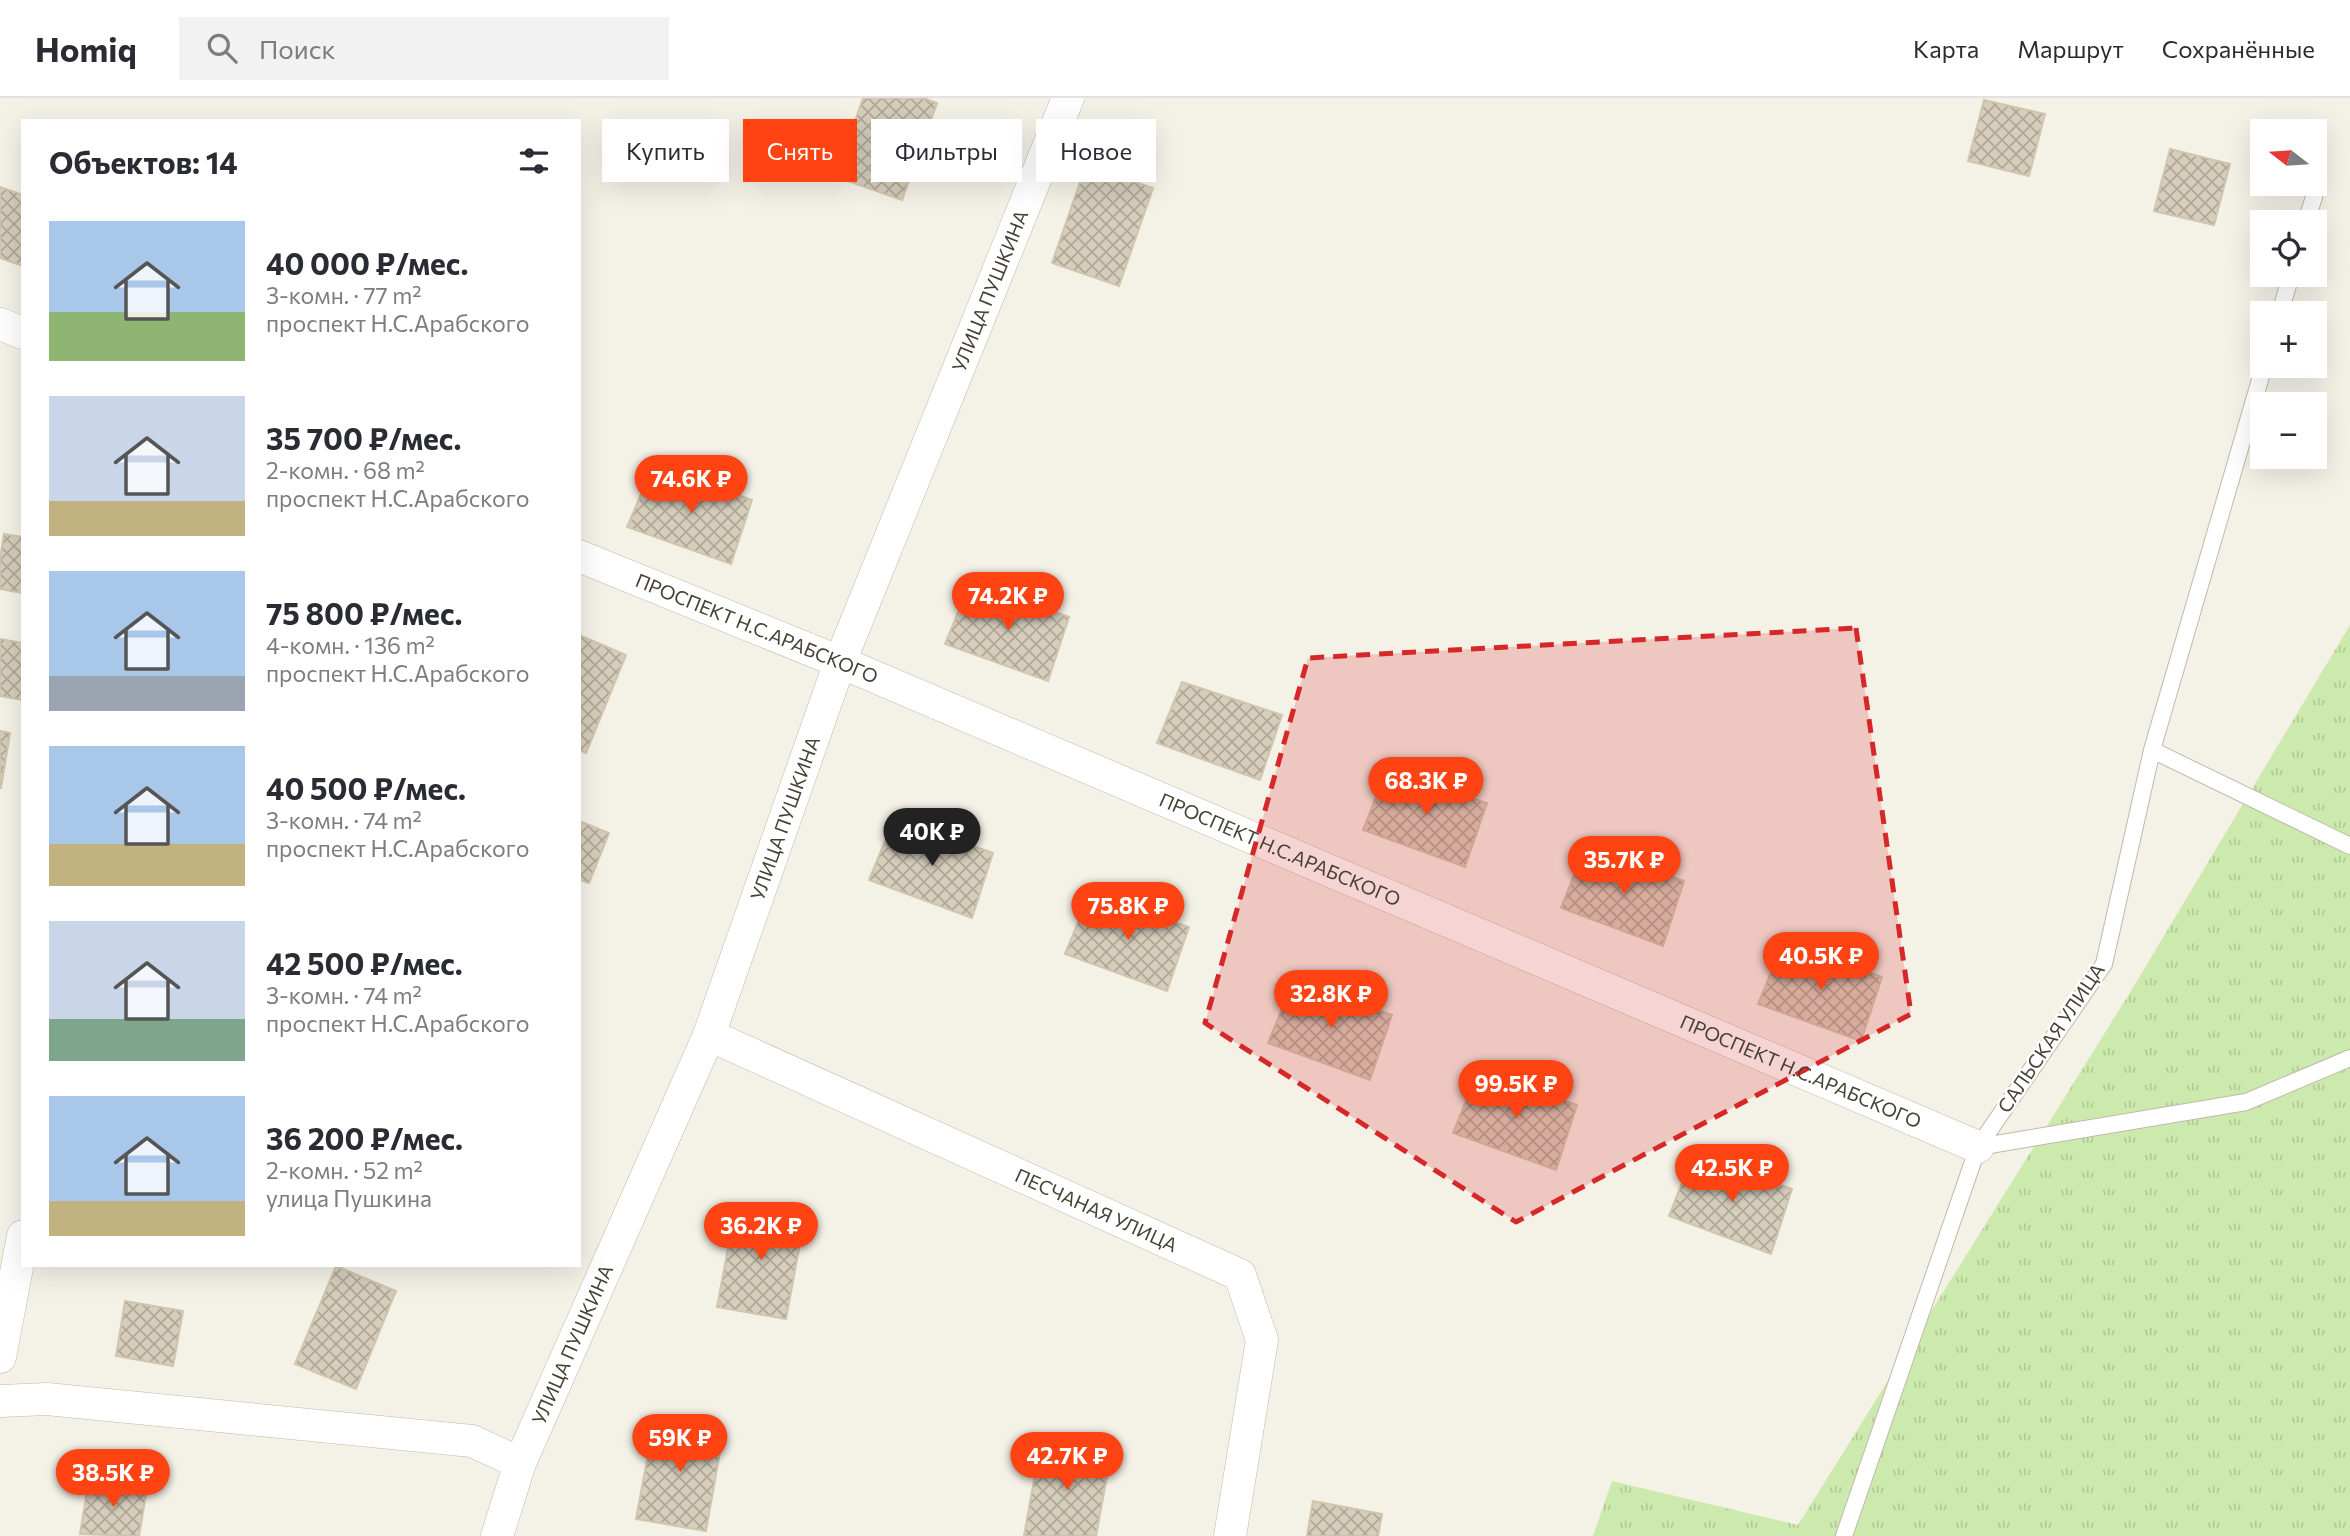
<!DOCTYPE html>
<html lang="ru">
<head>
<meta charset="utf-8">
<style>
  :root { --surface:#fff; --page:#f2f2f3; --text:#2b2b33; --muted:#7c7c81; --line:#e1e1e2; --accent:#ff4313 }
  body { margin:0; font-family:Commissioner,sans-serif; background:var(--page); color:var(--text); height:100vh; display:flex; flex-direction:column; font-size:26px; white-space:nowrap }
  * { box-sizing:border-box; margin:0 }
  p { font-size:23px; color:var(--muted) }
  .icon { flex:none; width:38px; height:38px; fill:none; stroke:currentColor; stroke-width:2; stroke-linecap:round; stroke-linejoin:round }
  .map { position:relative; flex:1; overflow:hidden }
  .sheet { position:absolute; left:21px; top:21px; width:560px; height:1148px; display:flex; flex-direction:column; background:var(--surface); border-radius:0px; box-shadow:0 7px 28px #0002 }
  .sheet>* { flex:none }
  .guide { position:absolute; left:602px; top:21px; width:665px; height:63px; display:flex; gap:14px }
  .needle { width:46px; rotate:287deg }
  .tools { position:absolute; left:2250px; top:21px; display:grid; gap:14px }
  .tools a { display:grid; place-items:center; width:77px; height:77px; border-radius:0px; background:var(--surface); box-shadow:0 7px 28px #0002; font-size:35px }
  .price { position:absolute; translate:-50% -60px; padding:0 16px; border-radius:24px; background:var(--accent); color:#fff; font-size:23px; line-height:46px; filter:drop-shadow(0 2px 4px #0008) }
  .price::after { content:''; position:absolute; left:50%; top:42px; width:21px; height:16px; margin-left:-10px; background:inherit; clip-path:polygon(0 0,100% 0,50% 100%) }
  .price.active { background:#222; color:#fff }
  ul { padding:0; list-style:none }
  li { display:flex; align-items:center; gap:21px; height:175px; padding:0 28px }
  li span { display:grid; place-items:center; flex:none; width:196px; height:140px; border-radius:0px; color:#555 }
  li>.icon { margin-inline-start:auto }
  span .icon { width:84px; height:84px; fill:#fffc; stroke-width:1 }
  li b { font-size:30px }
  h2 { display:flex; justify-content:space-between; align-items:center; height:84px; padding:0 28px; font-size:30px }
  .pill { padding:0 24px; border-radius:0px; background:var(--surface); box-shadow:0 7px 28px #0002; font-size:24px; line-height:63px }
  .pill.active { background:var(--accent); color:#fff }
  header { display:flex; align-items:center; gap:42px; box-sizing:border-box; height:98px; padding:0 35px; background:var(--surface); border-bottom:2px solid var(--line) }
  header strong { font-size:33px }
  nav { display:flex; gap:38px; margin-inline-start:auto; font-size:24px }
  .search { width:490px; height:63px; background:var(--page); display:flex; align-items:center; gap:18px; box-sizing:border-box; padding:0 24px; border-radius:0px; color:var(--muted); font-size:26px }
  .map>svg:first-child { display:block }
  .grass { fill:url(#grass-tufts) }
  .building { fill:url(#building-cross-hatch); stroke:#d1c5ae; stroke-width:2 }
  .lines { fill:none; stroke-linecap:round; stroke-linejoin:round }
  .service-casing { stroke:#c0b9a9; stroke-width:18 }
  .minor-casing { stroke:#c0b9a9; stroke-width:33 }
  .service { stroke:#fff; stroke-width:16 }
  .minor { stroke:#fff; stroke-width:32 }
  .marked { fill:#d62828; fill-opacity:0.2; stroke:#d62828; stroke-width:5; stroke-dasharray:14 9; stroke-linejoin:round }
  .labels { text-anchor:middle; stroke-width:5; stroke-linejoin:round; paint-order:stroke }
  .street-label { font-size:19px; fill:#474135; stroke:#fff }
</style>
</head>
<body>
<header>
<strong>Homiq</strong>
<div class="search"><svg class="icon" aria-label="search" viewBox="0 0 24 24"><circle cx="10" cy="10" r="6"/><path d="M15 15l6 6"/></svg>Поиск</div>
<nav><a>Карта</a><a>Маршрут</a><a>Сохранённые</a></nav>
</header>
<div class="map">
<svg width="2350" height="1438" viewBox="0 0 2350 1438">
  <defs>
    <pattern id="grass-tufts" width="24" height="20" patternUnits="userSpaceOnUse" patternTransform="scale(1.75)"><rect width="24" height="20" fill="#cceaad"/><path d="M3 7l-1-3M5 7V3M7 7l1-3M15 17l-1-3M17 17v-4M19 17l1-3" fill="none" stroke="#b1ca95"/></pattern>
    <pattern id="building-cross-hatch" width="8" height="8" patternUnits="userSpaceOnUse" patternTransform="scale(1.75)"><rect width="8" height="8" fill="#d6cdbb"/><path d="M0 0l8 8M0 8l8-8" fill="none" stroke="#afa899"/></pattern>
  </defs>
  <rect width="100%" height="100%" fill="#f4f1e7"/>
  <path class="grass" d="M 2350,527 L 2350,1438 L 1593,1438 L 1612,1383 L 1798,1427 L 2131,893 Z"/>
  <path class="building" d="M 863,0 L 923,0 L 937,5 L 902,102 L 836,79 Z
    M 1984,2 L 2045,16 L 2029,78 L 1968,63 Z
    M 2170,51 L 2230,66 L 2214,127 L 2154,113 Z
    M 1086,67 L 1153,90 L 1119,188 L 1052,165 Z
    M 0,89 L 23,97 L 23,168 L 0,160 Z
    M 653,368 L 752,402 L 731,466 L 627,429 Z
    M 4,436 L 23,439 L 23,495 L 0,491 L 0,461 Z
    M 970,485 L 1069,519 L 1048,583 L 945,546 Z
    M 579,537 L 626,557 L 586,655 L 579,652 Z
    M 0,541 L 23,545 L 23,602 L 0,598 Z
    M 1182,584 L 1282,617 L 1260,682 L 1157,645 Z
    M 0,633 L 10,635 L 1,690 L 0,690 Z
    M 1387,671 L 1487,705 L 1465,769 L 1363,732 Z
    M 894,721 L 993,755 L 972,820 L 869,782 Z
    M 579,723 L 609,735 L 589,785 L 579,782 Z
    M 1585,749 L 1684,783 L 1663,848 L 1561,810 Z
    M 1090,795 L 1189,829 L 1167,893 L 1065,856 Z
    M 1783,845 L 1882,879 L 1861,943 L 1758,906 Z
    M 1293,884 L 1392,917 L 1370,982 L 1268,945 Z
    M 1478,974 L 1577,1007 L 1556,1072 L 1453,1035 Z
    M 1693,1057 L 1792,1091 L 1771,1156 L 1669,1118 Z
    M 736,1107 L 805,1119 L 786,1221 L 717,1209 Z
    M 336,1168 L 396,1193 L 356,1291 L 295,1266 Z
    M 125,1203 L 183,1213 L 173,1268 L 116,1258 Z
    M 655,1319 L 724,1331 L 706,1433 L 636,1421 Z
    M 1041,1343 L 1111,1356 L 1096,1438 L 1024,1438 Z
    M 89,1381 L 147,1391 L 139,1438 L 80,1436 Z
    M 1313,1403 L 1382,1416 L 1378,1438 L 1307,1438 Z"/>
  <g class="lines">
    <g class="service-casing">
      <path id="service" d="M 2306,124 L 2314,99
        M 2280,215 L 2291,177
        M 2152,652 L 2350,748
        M 1978,1049 L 2246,1004 L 2350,960
        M 1844,1438 L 1978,1049 L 2104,866 L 2152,652 L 2264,268"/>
    </g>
    <g class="minor-casing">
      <g id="minor">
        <path d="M 0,226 L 23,235"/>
        <path id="s1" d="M 579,458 L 840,564 L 1978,1049"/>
        <path id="s2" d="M 709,937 L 1240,1177 L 1262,1242 L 1230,1438"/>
        <path d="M 0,1259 L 23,1138"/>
        <path d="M 0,1303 L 47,1301 L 472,1343 L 520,1365"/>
        <path id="s3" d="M 497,1438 L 520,1365 L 709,937 L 840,564 L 1068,0"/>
      </g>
    </g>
    <use href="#service" class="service"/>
    <use href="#minor" class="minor"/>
  </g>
  <path class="marked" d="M 1856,530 L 1911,916 L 1516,1124 L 1205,925 L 1308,560 Z"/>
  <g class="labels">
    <g class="street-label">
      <text dy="7" stroke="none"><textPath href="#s3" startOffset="1340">УЛИЦА ПУШКИНА</textPath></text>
      <text dy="7" stroke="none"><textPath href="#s1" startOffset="192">ПРОСПЕКТ Н.С.АРАБСКОГО</textPath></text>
      <text dy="7" stroke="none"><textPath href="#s3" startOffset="774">УЛИЦА ПУШКИНА</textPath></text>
      <text dy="7" stroke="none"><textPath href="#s1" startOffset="760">ПРОСПЕКТ Н.С.АРАБСКОГО</textPath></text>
      <text transform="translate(2051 940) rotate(-56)" y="7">САЛЬСКАЯ УЛИЦА</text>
      <text dy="7" stroke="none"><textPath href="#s1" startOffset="1326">ПРОСПЕКТ Н.С.АРАБСКОГО</textPath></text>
      <text dy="7" stroke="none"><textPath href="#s2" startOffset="425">ПЕСЧАНАЯ УЛИЦА</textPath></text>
      <text dy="7" stroke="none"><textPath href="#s3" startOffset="206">УЛИЦА ПУШКИНА</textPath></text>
    </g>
  </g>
</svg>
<div class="tools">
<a><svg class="needle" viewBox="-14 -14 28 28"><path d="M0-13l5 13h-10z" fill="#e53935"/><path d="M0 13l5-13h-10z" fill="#7c7c81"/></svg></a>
<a><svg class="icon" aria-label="locate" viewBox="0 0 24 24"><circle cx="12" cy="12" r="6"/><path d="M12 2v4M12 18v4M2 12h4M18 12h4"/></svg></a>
<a>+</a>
<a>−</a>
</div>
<b class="price" style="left:691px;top:417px">74.6K ₽</b>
<b class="price" style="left:1008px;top:534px">74.2K ₽</b>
<b class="price" style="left:1426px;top:719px">68.3K ₽</b>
<b class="price active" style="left:932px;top:770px">40K ₽</b>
<b class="price" style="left:1624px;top:798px">35.7K ₽</b>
<b class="price" style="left:1128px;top:844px">75.8K ₽</b>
<b class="price" style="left:1821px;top:894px">40.5K ₽</b>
<b class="price" style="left:1331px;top:932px">32.8K ₽</b>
<b class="price" style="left:1516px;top:1022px">99.5K ₽</b>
<b class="price" style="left:1732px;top:1106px">42.5K ₽</b>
<b class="price" style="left:761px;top:1164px">36.2K ₽</b>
<b class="price" style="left:680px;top:1376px">59K ₽</b>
<b class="price" style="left:1067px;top:1394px">42.7K ₽</b>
<b class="price" style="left:113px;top:1411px">38.5K ₽</b>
<div class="guide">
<a class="pill">Купить</a>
<a class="pill active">Снять</a>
<a class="pill">Фильтры</a>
<a class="pill">Новое</a>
</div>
<section class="sheet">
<h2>Объектов: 14<svg class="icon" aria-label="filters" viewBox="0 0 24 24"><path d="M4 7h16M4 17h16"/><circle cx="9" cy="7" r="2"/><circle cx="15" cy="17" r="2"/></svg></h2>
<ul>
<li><span style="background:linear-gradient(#a9c7e8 65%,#8fb573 0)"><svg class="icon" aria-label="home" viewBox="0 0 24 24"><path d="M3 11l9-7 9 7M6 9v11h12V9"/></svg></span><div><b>40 000 ₽/мес.</b><p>3-комн. · 77 m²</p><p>проспект Н.С.Арабского</p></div></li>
<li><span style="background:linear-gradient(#c9d6e8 75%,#c2b280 0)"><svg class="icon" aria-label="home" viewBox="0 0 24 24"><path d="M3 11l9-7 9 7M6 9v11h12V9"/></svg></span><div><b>35 700 ₽/мес.</b><p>2-комн. · 68 m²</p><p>проспект Н.С.Арабского</p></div></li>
<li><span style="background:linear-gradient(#a9c7e8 75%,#9aa5b1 0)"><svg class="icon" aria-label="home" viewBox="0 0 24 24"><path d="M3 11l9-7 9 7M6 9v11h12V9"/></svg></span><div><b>75 800 ₽/мес.</b><p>4-комн. · 136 m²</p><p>проспект Н.С.Арабского</p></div></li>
<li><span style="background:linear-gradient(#a9c7e8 70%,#c2b280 0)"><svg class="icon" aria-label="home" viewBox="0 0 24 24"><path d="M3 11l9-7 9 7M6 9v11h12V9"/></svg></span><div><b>40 500 ₽/мес.</b><p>3-комн. · 74 m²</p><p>проспект Н.С.Арабского</p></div></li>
<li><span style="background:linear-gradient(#c9d6e8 70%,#7fa58c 0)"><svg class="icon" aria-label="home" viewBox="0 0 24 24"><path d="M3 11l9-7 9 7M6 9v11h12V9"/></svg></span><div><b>42 500 ₽/мес.</b><p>3-комн. · 74 m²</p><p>проспект Н.С.Арабского</p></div></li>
<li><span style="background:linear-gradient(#a9c7e8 75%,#c2b280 0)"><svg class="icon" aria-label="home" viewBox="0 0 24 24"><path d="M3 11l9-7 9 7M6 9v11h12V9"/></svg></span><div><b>36 200 ₽/мес.</b><p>2-комн. · 52 m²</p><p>улица Пушкина</p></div></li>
</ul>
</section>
</div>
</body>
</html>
